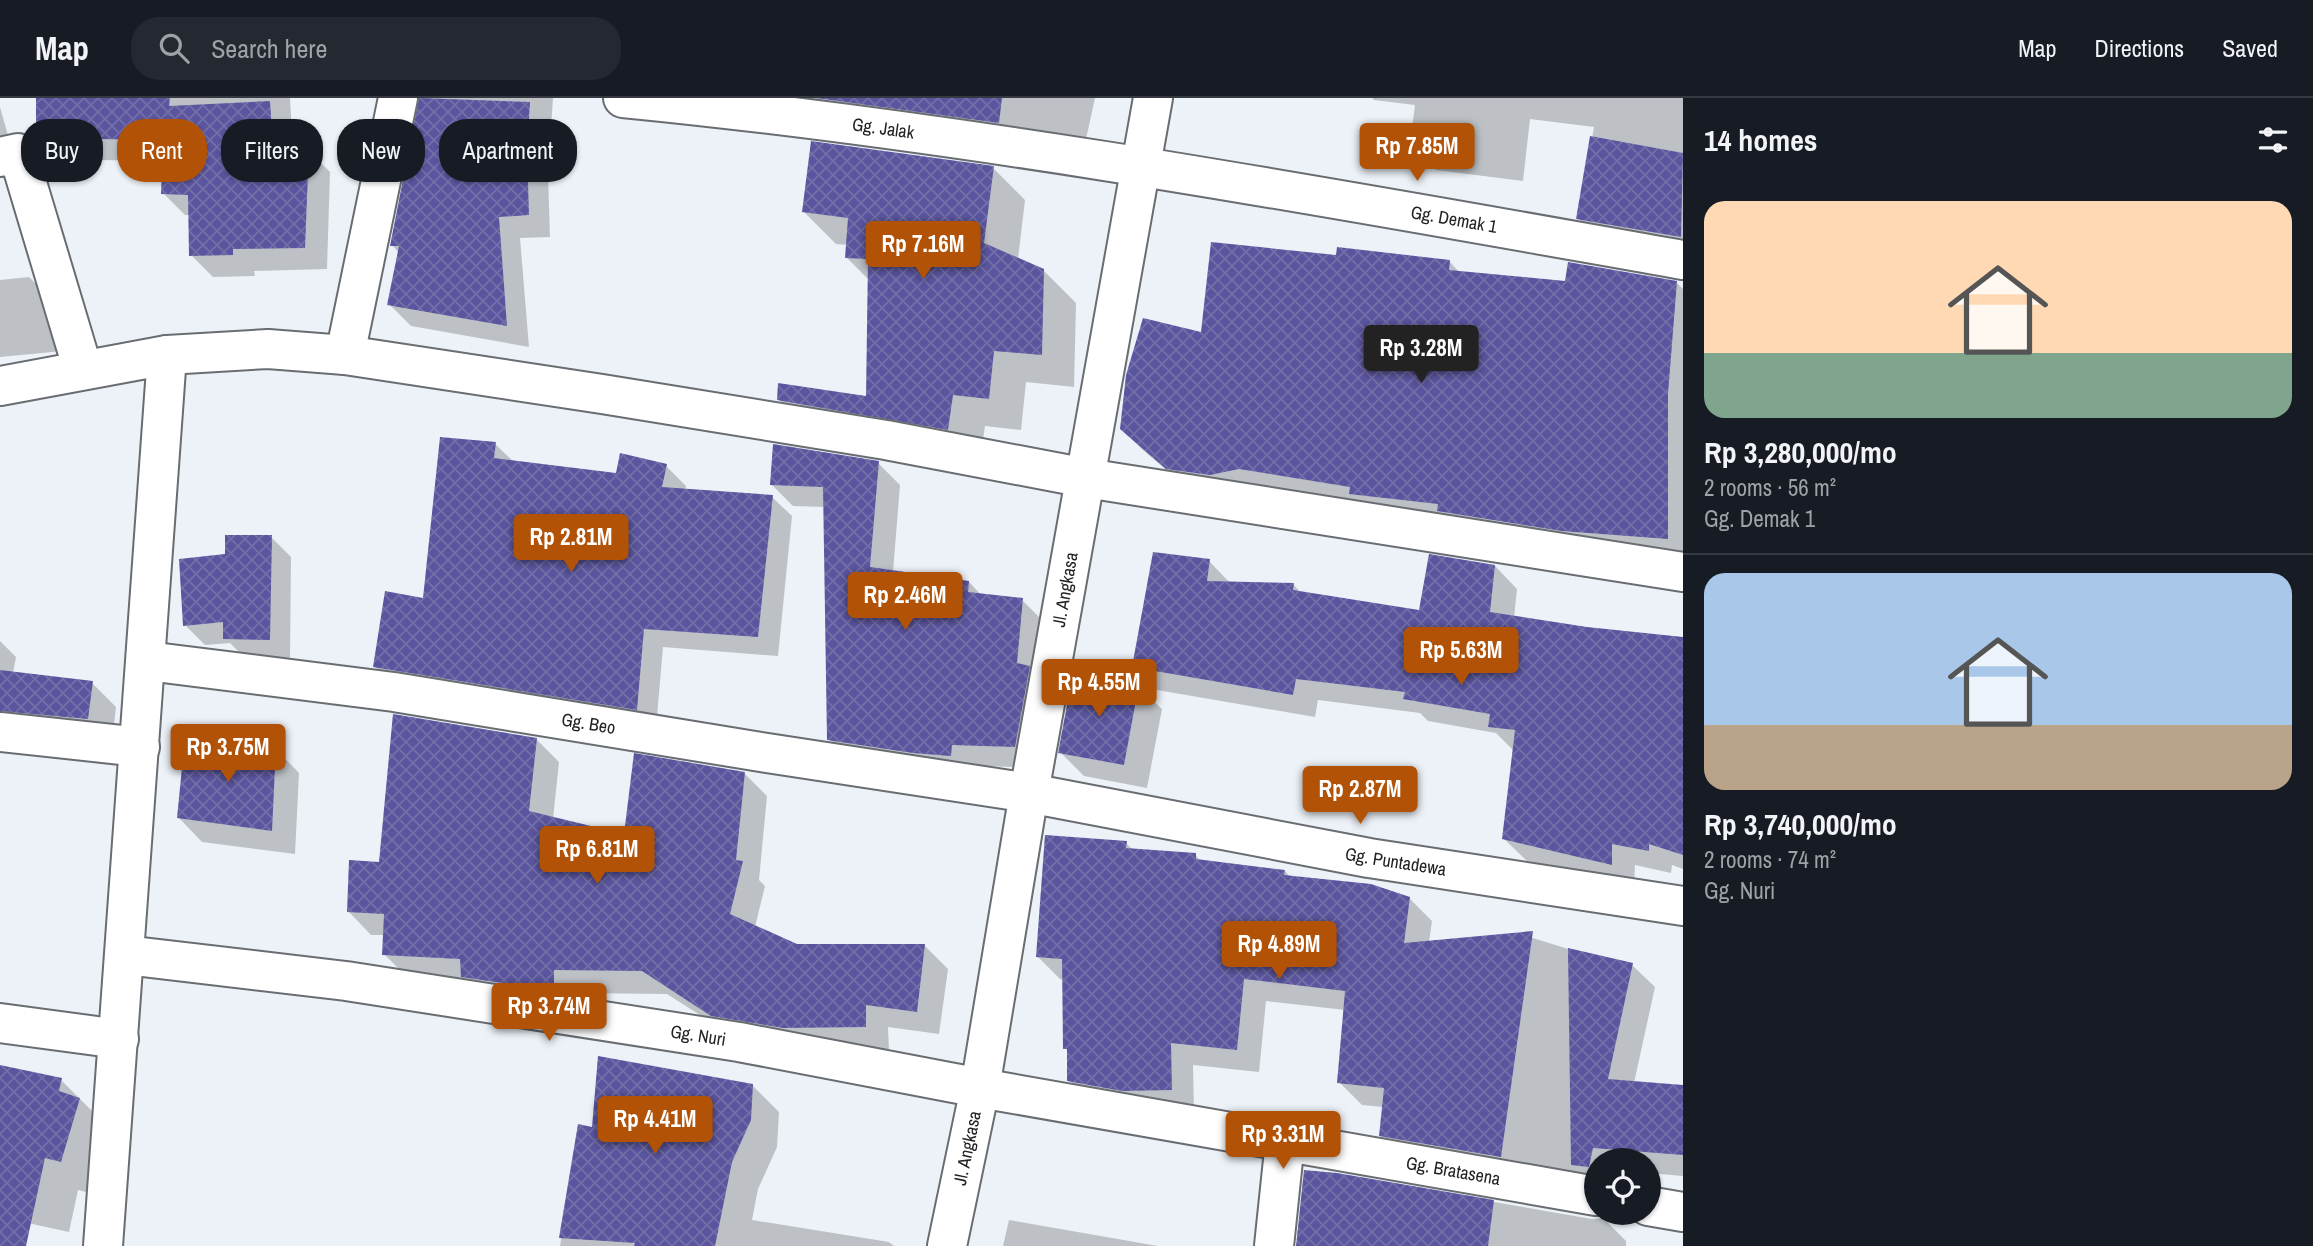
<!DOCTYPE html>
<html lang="en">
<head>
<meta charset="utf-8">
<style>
  :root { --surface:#171b24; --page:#242831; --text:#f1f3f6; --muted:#9ea1a6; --line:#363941; --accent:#b25207 }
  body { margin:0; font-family:"Archivo Narrow",sans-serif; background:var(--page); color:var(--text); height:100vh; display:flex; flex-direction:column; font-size:26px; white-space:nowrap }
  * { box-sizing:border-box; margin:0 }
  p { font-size:23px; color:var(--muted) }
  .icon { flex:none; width:38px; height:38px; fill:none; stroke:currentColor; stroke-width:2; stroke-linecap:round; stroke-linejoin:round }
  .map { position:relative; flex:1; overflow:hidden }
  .side { display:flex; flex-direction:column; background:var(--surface); width:630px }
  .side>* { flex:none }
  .guide { position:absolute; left:21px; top:21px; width:665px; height:63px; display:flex; gap:14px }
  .controls { position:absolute; left:1584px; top:1050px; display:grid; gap:14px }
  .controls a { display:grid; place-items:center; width:77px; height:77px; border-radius:50%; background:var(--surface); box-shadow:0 2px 5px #0004; font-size:35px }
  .price { position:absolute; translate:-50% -60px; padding:0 16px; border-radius:7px; background:var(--accent); color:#fff; font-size:23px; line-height:46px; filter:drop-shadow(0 2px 4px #0008) }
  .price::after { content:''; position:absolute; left:50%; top:42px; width:21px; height:16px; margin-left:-10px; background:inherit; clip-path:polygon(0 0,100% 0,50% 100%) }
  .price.on { background:#222; color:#fff }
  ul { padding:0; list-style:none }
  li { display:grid; align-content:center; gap:14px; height:371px; padding:0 21px }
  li+li { border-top:2px solid var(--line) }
  li span { display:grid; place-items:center; height:217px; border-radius:21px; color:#555 }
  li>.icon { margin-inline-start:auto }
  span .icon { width:126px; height:126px; fill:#fffc; stroke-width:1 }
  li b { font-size:30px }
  h2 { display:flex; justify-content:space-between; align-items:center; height:84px; padding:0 21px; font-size:30px }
  .pill { padding:0 24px; border-radius:28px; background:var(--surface); box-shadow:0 2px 5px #0004; font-size:24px; line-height:63px }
  .pill.on { background:var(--accent); color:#fff }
  header { display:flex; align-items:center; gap:42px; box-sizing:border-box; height:98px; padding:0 35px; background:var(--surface); border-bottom:2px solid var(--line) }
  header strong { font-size:33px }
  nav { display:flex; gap:38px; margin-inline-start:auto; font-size:24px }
  .search { width:490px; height:63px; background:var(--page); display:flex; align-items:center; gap:18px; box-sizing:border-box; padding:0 24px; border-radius:28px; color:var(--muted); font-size:26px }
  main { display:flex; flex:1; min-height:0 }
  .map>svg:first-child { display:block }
  .shadow { fill:#0003 }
  .building { fill:url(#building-cross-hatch) }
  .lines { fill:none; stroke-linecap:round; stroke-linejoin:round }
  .minor-casing { stroke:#696d72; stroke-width:42 }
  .minor { stroke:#fff; stroke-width:38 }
  .labels { text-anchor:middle; stroke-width:7; stroke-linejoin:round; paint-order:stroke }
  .street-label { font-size:18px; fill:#202224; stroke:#edf2f8 }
</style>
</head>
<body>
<header>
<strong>Map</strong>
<div class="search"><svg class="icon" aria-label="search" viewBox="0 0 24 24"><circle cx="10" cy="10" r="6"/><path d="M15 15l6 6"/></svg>Search here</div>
<nav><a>Map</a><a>Directions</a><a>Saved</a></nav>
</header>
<main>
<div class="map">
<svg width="1683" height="1148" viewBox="0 0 1683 1148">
  <defs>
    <pattern id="building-cross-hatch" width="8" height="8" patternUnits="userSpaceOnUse" patternTransform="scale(1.75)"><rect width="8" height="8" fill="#5b55a0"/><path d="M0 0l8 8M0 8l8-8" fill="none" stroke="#736fa7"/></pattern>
  </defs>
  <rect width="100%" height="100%" fill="#edf2f8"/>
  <path class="shadow" d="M 74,0 L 290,0 L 293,52 L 308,52 L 330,74 L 327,171 L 254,173 L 255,178 L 213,179 L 191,157 L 190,117 L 185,117 L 163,95 L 164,63 L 95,62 L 73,40 Z
    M 421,0 L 553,0 L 548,76 L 550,139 L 520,140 L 529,249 L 411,228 L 389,206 L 399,155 L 392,147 Z
    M 807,0 L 1095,0 L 1083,55 Z
    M 1372,0 L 1683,0 L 1683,160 L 1604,146 L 1578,120 L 1594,29 L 1530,21 L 1523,83 L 1436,72 L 1410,46 L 1415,7 L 1374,2 Z
    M 0,9 L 11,48 L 0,51 Z
    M 993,70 L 1025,102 L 1018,161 L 1043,172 L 1076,205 L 1074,289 L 1026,284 L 1021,332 L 985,328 L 980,363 L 811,334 L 778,301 L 867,300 L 869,182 L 847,160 L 848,147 L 836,146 L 804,114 Z
    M 1338,159 L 1450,164 L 1460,175 L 1566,185 L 1677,185 L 1683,191 L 1683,462 L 1190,392 L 1144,353 L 1121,331 L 1203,237 Z
    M 29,179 L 53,203 L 63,253 L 0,259 L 0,182 Z
    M 495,346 L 514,364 L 617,376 L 666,368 L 686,388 L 685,393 L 772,399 L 792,418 L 778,558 L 663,549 L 656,630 L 395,588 L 375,569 L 425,502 Z
    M 878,365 L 900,387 L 893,474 L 969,484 L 982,498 L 1022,502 L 1044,524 L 1036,670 L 851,663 L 829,641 L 825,409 L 793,408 L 771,386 Z
    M 271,439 L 291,459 L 290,561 L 245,560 L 230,545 L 205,547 L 185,527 Z
    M 1209,463 L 1231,486 L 1293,486 L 1302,496 L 1421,513 L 1495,468 L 1517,491 L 1514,520 L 1683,561 L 1683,771 L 1672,767 L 1671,775 L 1635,767 L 1634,789 L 1527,763 L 1504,741 L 1513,652 L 1496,635 L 1428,623 L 1420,615 L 1318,602 L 1315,619 L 1157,592 L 1134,569 Z
    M 0,543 L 16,559 L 13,575 L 92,585 L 116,609 L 112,644 L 0,636 Z
    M 1138,588 L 1162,611 L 1147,690 L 1084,678 L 1060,654 Z
    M 536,641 L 559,664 L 553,721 L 626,738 L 744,675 L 767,698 L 759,782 L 765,788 L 755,829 L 796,848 L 925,848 L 948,871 L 939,936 L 888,929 L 889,951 L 808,953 L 736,940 L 667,896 L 576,895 L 576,908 L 407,879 L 384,856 L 385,837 L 371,837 L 348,813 L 380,766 Z
    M 276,651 L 299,675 L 295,756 L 202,744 L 179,720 Z
    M 1126,745 L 1133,752 L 1195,757 L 1202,764 L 1285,773 L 1291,780 L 1409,800 L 1432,823 L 1429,844 L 1520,836 L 1578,854 L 1632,867 L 1655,889 L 1634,985 L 1683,989 L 1683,1078 L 1648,1075 L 1648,1062 L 1596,1062 L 1596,1094 L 1403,1060 L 1380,1037 L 1383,1009 L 1362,1007 L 1339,984 L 1345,912 L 1266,903 L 1259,974 L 1193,967 L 1194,1014 L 1092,1005 L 1069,982 L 1069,954 L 1065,950 L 1064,882 L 1060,881 L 1038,859 Z
    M 0,969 L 61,982 L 94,1015 L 94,1096 L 78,1092 L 69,1134 L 0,1119 Z
    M 752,987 L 779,1014 L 777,1049 L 758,1091 L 752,1122 L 889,1144 L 894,1148 L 560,1148 L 579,1029 L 593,1031 Z
    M 1337,1077 L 1592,1121 L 1603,1120 L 1626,1143 L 1626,1148 L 1298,1148 Z
    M 1009,1122 L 1158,1148 L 1003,1148 Z"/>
  <path class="building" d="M 36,0 L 170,0 L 169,8 L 270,3 L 273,49 L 309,51 L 305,150 L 233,151 L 233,157 L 189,158 L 188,97 L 161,96 L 163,42 L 36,40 Z
    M 419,0 L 530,4 L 527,53 L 529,117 L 499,119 L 507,228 L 387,207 L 399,148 L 390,148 Z
    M 816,0 L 1002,0 L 999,25 Z
    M 1590,38 L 1683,55 L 1681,139 L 1576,121 Z
    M 811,43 L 994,68 L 984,145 L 1044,171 L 1042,257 L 994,253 L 989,301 L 953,297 L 948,332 L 777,302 L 778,285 L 866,298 L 868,161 L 845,160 L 848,120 L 802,114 Z
    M 1211,144 L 1336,157 L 1337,149 L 1450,162 L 1449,172 L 1565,183 L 1568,164 L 1677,183 L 1668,296 L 1668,441 L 1562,433 L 1437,413 L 1438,406 L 1349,396 L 1350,389 L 1239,371 L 1210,377 L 1166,371 L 1120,331 L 1126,277 L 1143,220 L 1201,234 Z
    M 440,339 L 496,344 L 494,360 L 616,375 L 620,355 L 667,366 L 662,389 L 773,397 L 758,539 L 644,531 L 637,612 L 373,569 L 385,493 L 423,500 Z
    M 773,346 L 879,363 L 870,469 L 969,483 L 968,494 L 1023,500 L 1017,565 L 1030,568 L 1015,649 L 952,647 L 951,658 L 913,655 L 827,642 L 823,389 L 770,387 Z
    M 225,437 L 272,437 L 270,542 L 223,541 L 223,524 L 183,528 L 179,461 L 225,456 Z
    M 1153,454 L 1210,461 L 1207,483 L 1294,485 L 1293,492 L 1419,512 L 1429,456 L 1495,467 L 1490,514 L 1587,529 L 1683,539 L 1683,757 L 1649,746 L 1649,753 L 1612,746 L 1612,767 L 1502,741 L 1515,632 L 1488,629 L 1490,616 L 1403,601 L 1405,594 L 1296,581 L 1293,597 L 1132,569 Z
    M 0,572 L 93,583 L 88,621 L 0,613 Z
    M 1073,575 L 1139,586 L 1124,667 L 1058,655 Z
    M 393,616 L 537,640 L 529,713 L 624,736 L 634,655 L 745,674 L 736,762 L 743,763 L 730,816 L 797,846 L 925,846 L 917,914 L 866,907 L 866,929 L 783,930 L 711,918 L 642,873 L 554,872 L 554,885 L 503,885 L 461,879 L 460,861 L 382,857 L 384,816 L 347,814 L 349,762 L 379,764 Z
    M 185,639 L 276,649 L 272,733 L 177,720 Z
    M 1045,737 L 1127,743 L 1126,750 L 1196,755 L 1196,761 L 1285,772 L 1284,777 L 1371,786 L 1410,799 L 1404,845 L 1533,833 L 1501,1059 L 1379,1038 L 1384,990 L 1337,985 L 1345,893 L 1244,881 L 1237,952 L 1171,945 L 1172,992 L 1122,993 L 1067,983 L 1067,951 L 1063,951 L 1062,861 L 1036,859 Z
    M 1568,850 L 1633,865 L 1608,981 L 1683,987 L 1683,1057 L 1593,1050 L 1589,1069 L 1571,1067 Z
    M 598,958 L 753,986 L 751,1022 L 732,1064 L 715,1148 L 634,1148 L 635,1145 L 559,1140 L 578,1026 L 592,1029 Z
    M 0,967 L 62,980 L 59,993 L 80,1000 L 61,1064 L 45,1060 L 26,1148 L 0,1148 Z
    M 1304,1072 L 1337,1075 L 1494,1102 L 1488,1148 L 1296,1148 Z"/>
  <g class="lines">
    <g class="minor-casing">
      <g id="minor">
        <path id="s1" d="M 623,0 C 979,35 1331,100 1683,162"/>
        <path d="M 0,59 L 18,55 L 83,272"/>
        <path d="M 345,257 L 398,0"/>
        <path d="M 0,288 L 167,257 L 268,251 L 345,257 L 602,296 L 886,342 L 1086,380 L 1683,474"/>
        <path id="s2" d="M 147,563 L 394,594 L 767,655 L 1029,695 L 1369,760 L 1683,808"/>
        <path d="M 0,634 L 140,649"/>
        <path id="s3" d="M 125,857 L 346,883 L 739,944 L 980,990 L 1596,1098"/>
        <path d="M 0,925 L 119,941"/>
        <path d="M 1648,1108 L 1683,1114"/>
        <path d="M 103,1148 L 167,257"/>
        <path id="s4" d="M 947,1148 L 980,990 L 1029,695 L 1153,0"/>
        <path d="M 1274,1148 L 1285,1043"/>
      </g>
    </g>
    <use href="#minor" class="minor"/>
  </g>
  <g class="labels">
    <g class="street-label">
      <text dy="6" stroke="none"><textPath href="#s1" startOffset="262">Gg. Jalak</textPath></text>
      <text dy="6" stroke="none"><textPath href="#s1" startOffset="840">Gg. Demak 1</textPath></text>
      <text dy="6" stroke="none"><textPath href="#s4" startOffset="667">Jl. Angkasa</textPath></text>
      <text dy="6" stroke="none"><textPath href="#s2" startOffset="446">Gg. Beo</textPath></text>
      <text dy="6" stroke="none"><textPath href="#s2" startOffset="1265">Gg. Puntadewa</textPath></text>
      <text dy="6" stroke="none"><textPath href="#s3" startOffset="579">Gg. Nuri</textPath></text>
      <text dy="6" stroke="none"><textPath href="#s4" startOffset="100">Jl. Angkasa</textPath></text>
      <text dy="6" stroke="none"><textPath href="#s3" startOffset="1346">Gg. Bratasena</textPath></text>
    </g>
  </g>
</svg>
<div class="controls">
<a><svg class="icon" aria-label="locate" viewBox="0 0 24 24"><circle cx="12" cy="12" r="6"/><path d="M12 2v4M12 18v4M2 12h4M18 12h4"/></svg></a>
</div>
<b class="price" style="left:1417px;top:85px">Rp 7.85M</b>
<b class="price" style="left:923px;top:183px">Rp 7.16M</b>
<b class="price on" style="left:1421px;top:287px">Rp 3.28M</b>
<b class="price" style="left:571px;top:476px">Rp 2.81M</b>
<b class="price" style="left:905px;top:534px">Rp 2.46M</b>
<b class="price" style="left:1461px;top:589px">Rp 5.63M</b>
<b class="price" style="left:1099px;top:621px">Rp 4.55M</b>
<b class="price" style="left:228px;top:686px">Rp 3.75M</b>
<b class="price" style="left:1360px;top:728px">Rp 2.87M</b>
<b class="price" style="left:597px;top:788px">Rp 6.81M</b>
<b class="price" style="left:1279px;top:883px">Rp 4.89M</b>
<b class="price" style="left:549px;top:945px">Rp 3.74M</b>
<b class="price" style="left:655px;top:1058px">Rp 4.41M</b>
<b class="price" style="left:1283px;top:1073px">Rp 3.31M</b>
<div class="guide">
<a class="pill">Buy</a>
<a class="pill on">Rent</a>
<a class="pill">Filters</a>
<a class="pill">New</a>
<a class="pill">Apartment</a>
</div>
</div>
<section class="side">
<h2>14 homes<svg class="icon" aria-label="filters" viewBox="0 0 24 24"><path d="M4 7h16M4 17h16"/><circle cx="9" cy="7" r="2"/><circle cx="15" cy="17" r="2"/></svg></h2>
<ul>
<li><span style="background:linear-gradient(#ffd9b3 70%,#7fa58c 0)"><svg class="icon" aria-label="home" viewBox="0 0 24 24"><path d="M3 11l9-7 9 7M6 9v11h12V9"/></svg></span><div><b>Rp 3,280,000/mo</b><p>2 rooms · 56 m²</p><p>Gg. Demak 1</p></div></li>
<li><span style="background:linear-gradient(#a9c7e8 70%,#b9a48a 0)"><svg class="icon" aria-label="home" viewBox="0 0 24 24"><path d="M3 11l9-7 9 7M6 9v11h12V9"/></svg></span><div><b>Rp 3,740,000/mo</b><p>2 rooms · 74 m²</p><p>Gg. Nuri</p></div></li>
</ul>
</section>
</main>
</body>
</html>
